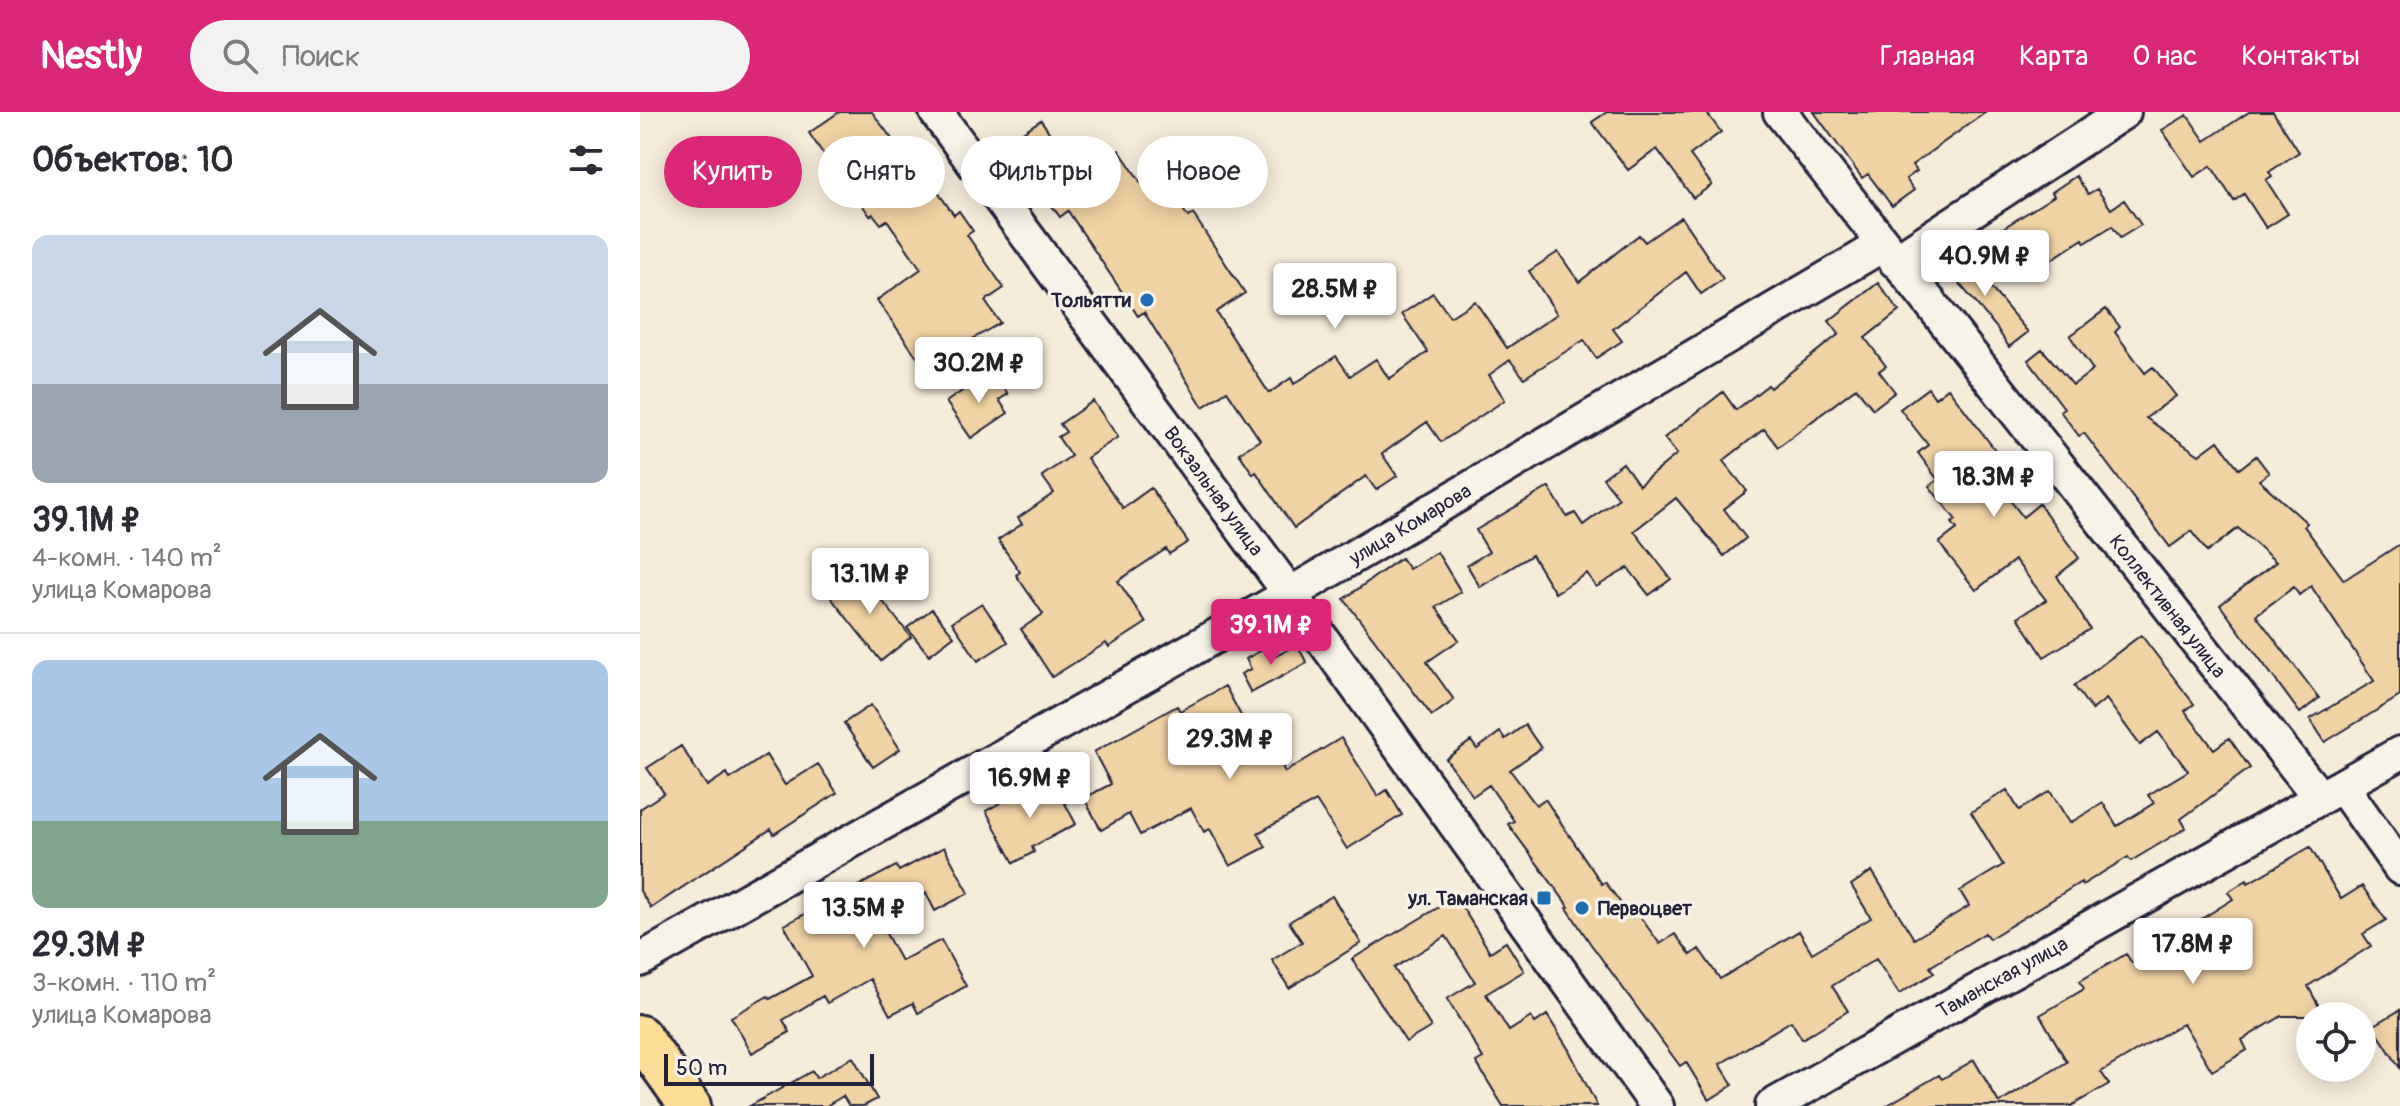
<!DOCTYPE html>
<html lang="ru">
<head>
<meta charset="utf-8">
<style>
  :root { --surface:#fff; --page:#f2f2f3; --text:#2b2b33; --muted:#7c7c81; --line:#e1e1e2; --accent:#db2777 }
  body { margin:0; font-family:Pangolin,sans-serif; background:var(--page); color:var(--text); height:100vh; display:flex; flex-direction:column; font-size:30px; white-space:nowrap }
  * { box-sizing:border-box; margin:0 }
  p { font-size:26px; color:var(--muted) }
  .icon { flex:none; width:44px; height:44px; fill:none; stroke:currentColor; stroke-width:2; stroke-linecap:round; stroke-linejoin:round }
  .map { position:relative; flex:1; overflow:hidden }
  .sheet { display:flex; flex-direction:column; background:var(--surface); width:640px }
  .sheet>* { flex:none }
  .banner { position:absolute; left:24px; top:24px; width:760px; height:72px; display:flex; gap:16px }
  .fabs { position:absolute; left:1656px; top:890px; display:grid; gap:16px }
  .fabs a { display:grid; place-items:center; width:80px; height:80px; border-radius:50%; background:var(--surface); box-shadow:0 4px 20px #0003; font-size:40px }
  .scale { position:absolute; left:24px; bottom:20px; width:210px; box-sizing:border-box; padding-left:8px; border:4px solid #22223b; border-top:0; font-size:22px; line-height:28px; white-space:nowrap; color:#22223b; -webkit-text-stroke:6px #f7f3e8; paint-order:stroke }
  .price { position:absolute; translate:-50% -68px; padding:0 18px; border-radius:8px; background:#fff; color:#222; font-size:26px; line-height:52px; filter:drop-shadow(0 2px 4px #0008) }
  .price::after { content:''; position:absolute; left:50%; top:48px; width:24px; height:18px; margin-left:-12px; background:inherit; clip-path:polygon(0 0,100% 0,50% 100%) }
  .price.on { background:var(--accent); color:#fff }
  ul { padding:0; list-style:none }
  li { display:grid; align-content:center; gap:16px; height:424px; padding:0 32px }
  li+li { border-top:2px solid var(--line) }
  li span { display:grid; place-items:center; height:248px; border-radius:16px; color:#555 }
  li>.icon { margin-inline-start:auto }
  span .icon { width:144px; height:144px; fill:#fffc; stroke-width:1 }
  li b { font-size:34px }
  h2 { display:flex; justify-content:space-between; align-items:center; height:96px; padding:0 32px; font-size:34px }
  .tag { padding:0 28px; border-radius:36px; background:var(--surface); box-shadow:0 4px 20px #0003; font-size:28px; line-height:72px }
  .tag.on { background:var(--accent); color:#fff }
  header { display:flex; align-items:center; gap:48px; box-sizing:border-box; height:112px; padding:0 40px; background:var(--accent); color:#fff }
  header strong { font-size:38px }
  nav { display:flex; gap:44px; margin-inline-start:auto; font-size:28px }
  .search { width:560px; height:72px; background:var(--page); display:flex; align-items:center; gap:20px; box-sizing:border-box; padding:0 28px; border-radius:44px; color:var(--muted); font-size:30px }
  main { display:flex; flex:1; min-height:0 }
  .map>svg:first-child { display:block }
  .building { fill:#f1d2a3; stroke:#22223b; stroke-width:2 }
  .lines { fill:none; stroke-linecap:round; stroke-linejoin:round }
  .minor-casing { stroke:#22223b; stroke-width:38 }
  .major-casing { stroke:#22223b; stroke-width:46 }
  .minor { stroke:#f7f3e8; stroke-width:32 }
  .major { stroke:#fedd96; stroke-width:40 }
  .poi-dot { fill:#1f6fb2; stroke:#f7f3e8; stroke-width:3 }
  .labels { text-anchor:middle; stroke-width:7; stroke-linejoin:round; paint-order:stroke }
  .poi-label { font-size:20px; font-weight:bold; fill:#22223b; stroke:#f7f3e8; text-anchor:end }
  .street-label { font-size:20px; fill:#22223b; stroke:#f7f3e8 }
</style>
</head>
<body>
<header>
<strong>Nestly</strong>
<div class="search"><svg class="icon" aria-label="search" viewBox="0 0 24 24"><circle cx="10" cy="10" r="6"/><path d="M15 15l6 6"/></svg>Поиск</div>
<nav><a>Главная</a><a>Карта</a><a>О нас</a><a>Контакты</a></nav>
</header>
<main>
<section class="sheet">
<h2>Объектов: 10<svg class="icon" aria-label="filters" viewBox="0 0 24 24"><path d="M4 7h16M4 17h16"/><circle cx="9" cy="7" r="2"/><circle cx="15" cy="17" r="2"/></svg></h2>
<ul>
<li><span style="background:linear-gradient(#c9d6e8 60%,#9aa5b1 0)"><svg class="icon" aria-label="home" viewBox="0 0 24 24"><path d="M3 11l9-7 9 7M6 9v11h12V9"/></svg></span><div><b>39.1M ₽</b><p>4-комн. · 140 m²</p><p>улица Комарова</p></div></li>
<li><span style="background:linear-gradient(#a9c7e8 65%,#7fa58c 0)"><svg class="icon" aria-label="home" viewBox="0 0 24 24"><path d="M3 11l9-7 9 7M6 9v11h12V9"/></svg></span><div><b>29.3M ₽</b><p>3-комн. · 110 m²</p><p>улица Комарова</p></div></li>
</ul>
</section>
<div class="map">
<svg width="1760" height="994" viewBox="0 0 1760 994">
  <rect width="100%" height="100%" fill="#f6ecda"/>
  <filter id="ink" filterUnits="userSpaceOnUse"><feTurbulence type="fractalNoise" baseFrequency=".0125" numOctaves="2"/><feDisplacementMap in="SourceGraphic" scale="16" xChannelSelector="R" yChannelSelector="G"/><feConvolveMatrix kernelMatrix="1 2 1 2 8 2 1 2 1" color-interpolation-filters="sRGB"/></filter>
  <g filter="url(#ink)">
    <path class="building" d="M 199,0 L 232,0 L 278,62 L 283,59 L 314,103 L 319,99 L 333,119 L 327,123 L 364,176 L 345,189 L 360,211 L 284,255 L 237,188 L 281,157 L 247,108 L 241,112 L 233,102 L 230,104 L 188,44 L 186,46 L 169,21 Z
      M 967,0 L 1066,0 L 1081,20 L 1050,43 L 1072,73 L 1053,86 L 1017,37 L 988,58 L 952,10 Z
      M 1174,0 L 1346,0 L 1272,53 L 1277,59 L 1266,67 L 1274,78 L 1252,94 L 1228,62 L 1222,66 Z
      M 1609,0 L 1633,0 L 1659,40 L 1629,60 L 1632,64 L 1626,68 L 1648,102 L 1626,116 L 1604,82 L 1594,89 L 1571,54 L 1554,65 L 1522,18 L 1547,3 L 1565,29 Z
      M 401,8 L 434,58 L 437,56 L 441,62 L 479,38 L 510,84 L 527,73 L 548,105 L 553,102 L 605,181 L 576,200 L 629,281 L 651,266 L 654,272 L 696,244 L 710,264 L 736,247 L 749,267 L 788,240 L 762,202 L 793,181 L 810,205 L 835,189 L 867,236 L 917,202 L 889,159 L 918,140 L 939,170 L 999,123 L 1005,130 L 1041,105 L 1083,167 L 1061,182 L 1046,160 L 973,217 L 982,229 L 956,246 L 944,228 L 884,266 L 870,248 L 849,263 L 865,288 L 801,330 L 787,310 L 742,342 L 757,364 L 736,378 L 726,364 L 654,416 L 616,360 L 613,362 L 599,341 L 620,328 L 587,279 L 563,295 L 504,200 L 498,204 L 428,99 L 420,105 L 366,31 Z
      M 1436,64 L 1448,82 L 1457,77 L 1471,97 L 1484,88 L 1501,113 L 1480,126 L 1472,114 L 1445,131 L 1443,127 L 1389,162 L 1360,118 L 1414,84 L 1412,80 Z
      M 1319,138 L 1388,220 L 1369,235 L 1356,215 L 1302,151 Z
      M 1238,171 L 1259,199 L 1225,226 L 1246,254 L 1239,259 L 1255,280 L 1233,297 L 1216,276 L 1138,335 L 1124,317 L 1083,349 L 1107,379 L 1084,397 L 1106,426 L 1084,444 L 1036,386 L 994,419 L 1031,467 L 1009,483 L 988,456 L 956,475 L 947,461 L 915,481 L 892,443 L 840,475 L 827,453 L 849,440 L 836,418 L 909,375 L 927,405 L 935,401 L 943,413 L 979,386 L 963,366 L 983,351 L 999,373 L 1037,342 L 1024,326 L 1083,280 L 1096,298 L 1128,273 L 1130,276 L 1199,222 L 1189,209 Z
      M 1466,197 L 1480,215 L 1475,220 L 1505,261 L 1513,255 L 1536,284 L 1506,306 L 1559,343 L 1578,329 L 1599,357 L 1616,344 L 1629,361 L 1619,368 L 1667,411 L 1664,414 L 1704,468 L 1760,432 L 1760,584 L 1685,630 L 1670,607 L 1734,569 L 1671,474 L 1659,483 L 1654,475 L 1616,503 L 1679,586 L 1660,601 L 1580,493 L 1636,450 L 1598,416 L 1567,440 L 1552,419 L 1530,435 L 1444,321 L 1439,324 L 1420,299 L 1424,296 L 1388,248 L 1402,237 L 1433,273 L 1453,258 L 1430,224 Z
      M 352,259 L 368,282 L 359,288 L 368,301 L 331,326 L 306,290 Z
      M 1288,276 L 1295,286 L 1308,276 L 1365,351 L 1351,363 L 1383,405 L 1399,392 L 1439,446 L 1417,464 L 1450,517 L 1404,545 L 1378,505 L 1406,488 L 1375,448 L 1336,478 L 1299,431 L 1317,417 L 1312,411 L 1316,408 L 1289,374 L 1298,368 L 1278,341 L 1288,333 L 1260,297 Z
      M 453,289 L 478,325 L 447,346 L 483,396 L 511,376 L 548,430 L 529,442 L 526,437 L 478,469 L 506,511 L 469,535 L 466,531 L 412,565 L 381,517 L 403,502 L 376,463 L 380,460 L 358,428 L 382,412 L 378,406 L 414,381 L 402,364 L 431,344 L 418,325 L 426,320 L 420,312 Z
      M 797,440 L 821,480 L 796,495 L 819,528 L 787,550 L 814,588 L 792,604 L 704,487 L 761,446 L 769,457 Z
      M 218,458 L 271,525 L 241,549 L 188,482 Z
      M 342,491 L 368,530 L 338,549 L 312,510 Z
      M 292,497 L 314,524 L 289,543 L 267,516 Z
      M 1501,523 L 1554,592 L 1545,599 L 1574,637 L 1589,626 L 1610,656 L 1541,707 L 1546,716 L 1491,749 L 1488,745 L 1442,773 L 1441,770 L 1349,827 L 1345,821 L 1290,855 L 1294,861 L 1259,882 L 1236,847 L 1192,874 L 1208,899 L 1162,927 L 1151,909 L 1080,952 L 1093,973 L 1069,988 L 1046,950 L 1040,954 L 950,831 L 927,796 L 929,795 L 868,712 L 874,709 L 849,673 L 833,684 L 806,647 L 831,629 L 837,637 L 860,620 L 865,627 L 885,613 L 901,636 L 870,658 L 896,693 L 905,687 L 962,772 L 965,770 L 992,806 L 998,802 L 1020,832 L 1035,822 L 1051,843 L 1059,837 L 1080,867 L 1159,819 L 1172,841 L 1231,806 L 1211,773 L 1232,759 L 1274,827 L 1329,794 L 1320,779 L 1363,753 L 1331,700 L 1367,678 L 1379,698 L 1410,679 L 1430,711 L 1463,691 L 1477,714 L 1514,691 L 1508,683 L 1548,659 L 1518,620 L 1500,633 L 1466,587 L 1452,598 L 1434,574 Z
      M 657,533 L 667,551 L 611,581 L 601,562 L 611,557 L 606,547 L 629,534 L 634,545 Z
      M 585,574 L 626,650 L 637,644 L 645,660 L 701,626 L 738,684 L 747,678 L 762,703 L 707,737 L 676,689 L 618,721 L 626,735 L 590,754 L 570,717 L 564,720 L 551,696 L 500,723 L 489,702 L 461,718 L 444,686 L 471,672 L 454,640 L 537,594 L 540,599 Z
      M 231,593 L 260,637 L 233,655 L 204,611 Z
      M 41,634 L 67,674 L 87,661 L 90,667 L 126,643 L 145,673 L 178,652 L 197,681 L 134,722 L 131,717 L 11,796 L 0,779 L 0,697 L 24,681 L 7,656 Z
      M 413,669 L 436,712 L 392,735 L 394,740 L 374,751 L 346,699 L 378,681 L 381,687 Z
      M 304,735 L 329,781 L 295,799 L 286,781 L 238,807 L 261,849 L 301,828 L 326,874 L 278,901 L 273,891 L 250,903 L 230,867 L 187,891 L 183,884 L 143,908 L 150,920 L 112,941 L 91,905 L 128,884 L 130,887 L 172,864 L 144,813 L 256,754 L 259,759 Z
      M 1670,735 L 1701,787 L 1722,774 L 1746,808 L 1723,822 L 1731,834 L 1668,874 L 1684,904 L 1642,904 L 1602,928 L 1607,938 L 1572,959 L 1543,911 L 1461,960 L 1469,972 L 1431,994 L 1246,994 L 1299,963 L 1302,967 L 1334,948 L 1359,991 L 1427,950 L 1400,903 L 1444,877 L 1440,869 L 1486,842 L 1492,851 L 1593,787 L 1588,780 L 1607,768 L 1608,771 Z
      M 692,784 L 721,831 L 649,876 L 632,848 L 662,830 L 649,810 Z
      M 816,785 L 850,840 L 866,830 L 884,859 L 846,882 L 869,919 L 891,905 L 895,911 L 907,903 L 929,938 L 957,994 L 863,994 L 836,950 L 843,946 L 807,887 L 835,870 L 806,824 L 754,856 L 791,915 L 766,930 L 712,847 Z
      M 1760,898 L 1760,956 L 1733,914 Z
      M 213,945 L 237,987 L 224,994 L 209,994 L 203,984 L 186,994 L 110,994 L 172,959 L 176,966 Z"/>
    <g class="lines">
      <g class="minor-casing">
        <path id="minor" d="M 296,0 L 650,482 L 1017,994
          M 1140,0 L 1680,686
          M 1255,149 L 1484,0
          M 1702,674 L 1760,756
          M 0,848 L 650,482 L 1243,133
          M 1132,994 L 1760,641"/>
      </g>
      <g class="major-casing">
        <path id="major" d="M 0,924 L 50,994"/>
      </g>
      <use href="#minor" class="minor"/>
      <use href="#major" class="major"/>
    </g>
  </g>
  <g class="poi-dot">
    <circle cx="507" cy="188" r="8"/>
    <rect x="896" y="778" width="16" height="16" rx="4"/>
    <circle cx="942" cy="796" r="8"/>
  </g>
  <g class="labels">
    <g class="poi-label">
      <text x="491" y="195">Тольятти</text>
      <text x="888" y="793">ул. Таманская</text>
      <text x="958" y="803" text-anchor="start">Первоцвет</text>
    </g>
    <g class="street-label">
      <text transform="translate(574 379) rotate(54)" y="7">Вокзальная улица</text>
      <text transform="translate(770 412) rotate(-31)" y="7">улица Комарова</text>
      <text transform="translate(1528 494) rotate(52)" y="7">Коллективная улица</text>
      <text transform="translate(1362 865) rotate(-29)" y="7">Таманская улица</text>
    </g>
  </g>
</svg>
<div class="fabs">
<a><svg class="icon" aria-label="locate" viewBox="0 0 24 24"><circle cx="12" cy="12" r="6"/><path d="M12 2v4M12 18v4M2 12h4M18 12h4"/></svg></a>
</div>
<div class="scale">50 m</div>
<b class="price" style="left:1345px;top:186px">40.9M ₽</b>
<b class="price" style="left:695px;top:219px">28.5M ₽</b>
<b class="price" style="left:339px;top:293px">30.2M ₽</b>
<b class="price" style="left:1354px;top:407px">18.3M ₽</b>
<b class="price" style="left:230px;top:504px">13.1M ₽</b>
<b class="price on" style="left:631px;top:555px">39.1M ₽</b>
<b class="price" style="left:590px;top:669px">29.3M ₽</b>
<b class="price" style="left:390px;top:708px">16.9M ₽</b>
<b class="price" style="left:224px;top:838px">13.5M ₽</b>
<b class="price" style="left:1553px;top:874px">17.8M ₽</b>
<div class="banner">
<a class="tag on">Купить</a>
<a class="tag">Снять</a>
<a class="tag">Фильтры</a>
<a class="tag">Новое</a>
</div>
</div>
</main>
</body>
</html>
